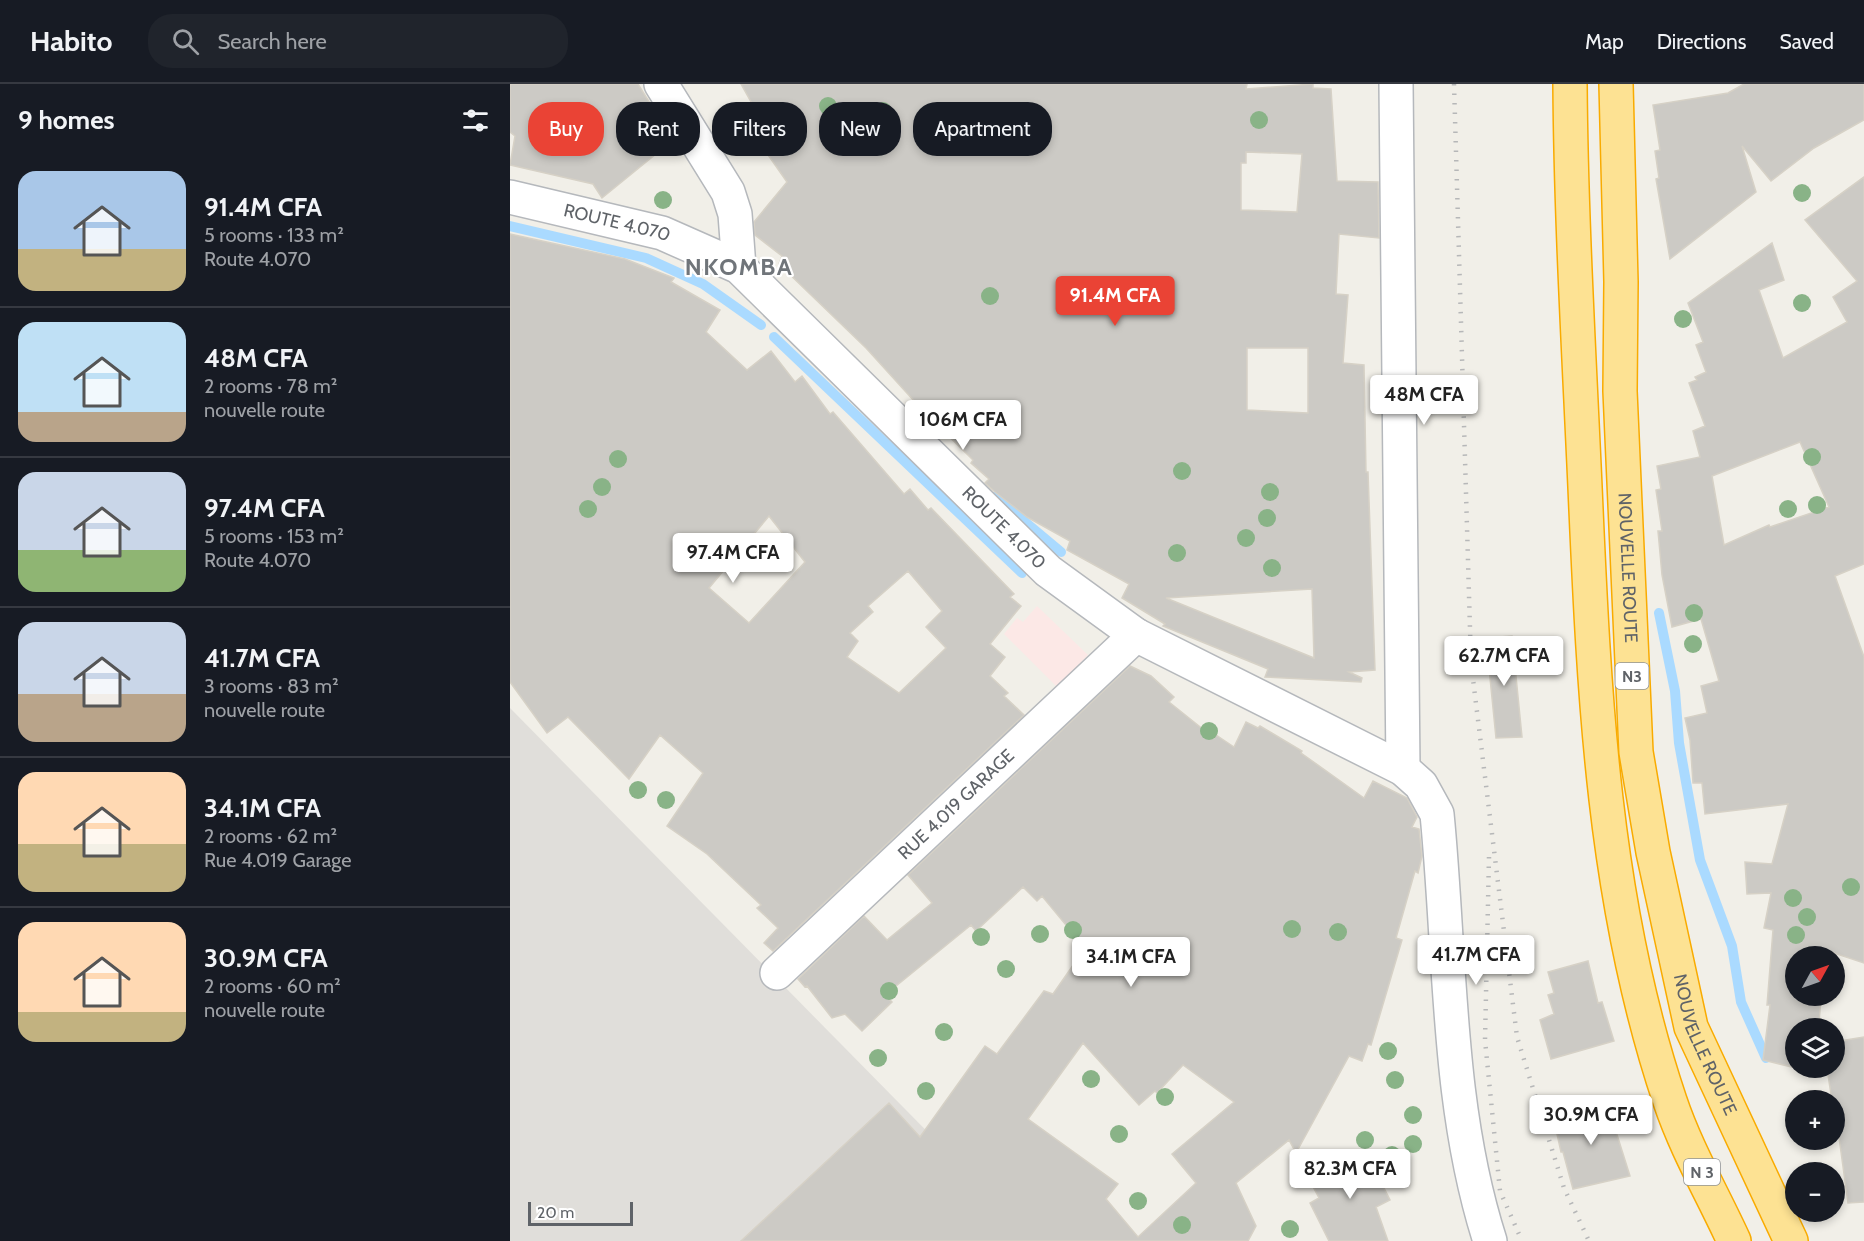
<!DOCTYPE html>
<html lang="en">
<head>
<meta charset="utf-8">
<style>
  :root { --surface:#171b24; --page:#20242c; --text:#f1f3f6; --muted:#9ea1a6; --line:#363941; --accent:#ea4335 }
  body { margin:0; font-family:Cabin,sans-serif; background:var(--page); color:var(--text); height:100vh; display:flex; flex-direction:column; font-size:22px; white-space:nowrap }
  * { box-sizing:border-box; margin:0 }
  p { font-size:20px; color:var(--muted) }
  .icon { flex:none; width:33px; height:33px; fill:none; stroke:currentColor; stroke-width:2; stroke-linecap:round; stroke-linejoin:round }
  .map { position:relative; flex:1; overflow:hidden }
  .details { display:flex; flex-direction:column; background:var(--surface); width:510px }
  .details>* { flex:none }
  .hud { position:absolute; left:18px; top:18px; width:570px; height:54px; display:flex; gap:12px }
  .needle { width:39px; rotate:50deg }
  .controls { position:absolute; left:1275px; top:862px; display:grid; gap:12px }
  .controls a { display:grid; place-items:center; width:60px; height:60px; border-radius:50%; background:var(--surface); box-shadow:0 3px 9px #0003; font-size:30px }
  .scale { position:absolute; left:18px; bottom:15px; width:105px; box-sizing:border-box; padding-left:6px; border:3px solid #5f6368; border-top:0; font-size:16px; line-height:21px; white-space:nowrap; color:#5f6368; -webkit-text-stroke:4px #fff; paint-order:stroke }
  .price { position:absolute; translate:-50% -51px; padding:0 14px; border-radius:6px; background:#fff; color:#222; font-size:20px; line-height:39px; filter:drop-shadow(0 2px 3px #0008) }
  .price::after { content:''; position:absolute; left:50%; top:36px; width:18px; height:14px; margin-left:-9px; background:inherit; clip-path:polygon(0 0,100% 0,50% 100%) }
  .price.selected { background:var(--accent); color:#fff }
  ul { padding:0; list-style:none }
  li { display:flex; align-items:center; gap:18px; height:150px; padding:0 18px }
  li+li { border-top:2px solid var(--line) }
  li span { display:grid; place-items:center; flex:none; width:168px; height:120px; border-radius:18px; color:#555 }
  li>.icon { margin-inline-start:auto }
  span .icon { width:72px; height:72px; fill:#fffc; stroke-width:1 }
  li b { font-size:26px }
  h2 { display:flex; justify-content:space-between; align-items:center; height:72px; padding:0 18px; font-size:26px }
  .pill { padding:0 21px; border-radius:24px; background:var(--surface); box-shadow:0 3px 9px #0003; font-size:21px; line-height:54px }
  .pill.selected { background:var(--accent); color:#fff }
  header { display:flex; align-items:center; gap:36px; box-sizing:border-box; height:84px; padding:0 30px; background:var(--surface); border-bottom:2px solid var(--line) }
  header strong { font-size:28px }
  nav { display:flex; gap:33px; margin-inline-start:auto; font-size:21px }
  .search { width:420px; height:54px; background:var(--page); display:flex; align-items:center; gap:15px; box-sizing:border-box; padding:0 21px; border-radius:24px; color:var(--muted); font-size:22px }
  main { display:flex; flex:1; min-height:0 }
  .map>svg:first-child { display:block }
  .industrial { fill:#e0deda }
  .medical { fill:#fce8e6 }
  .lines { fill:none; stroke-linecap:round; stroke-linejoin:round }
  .stream { stroke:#aadaff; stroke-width:10 }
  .building { fill:#cccac5; stroke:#d6d1c6; stroke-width:1.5; fill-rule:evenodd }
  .street-casing { stroke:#b5b8bc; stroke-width:36 }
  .highway-casing { stroke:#f9ab00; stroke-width:36 }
  .street { stroke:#fff; stroke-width:33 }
  .highway { stroke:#fde293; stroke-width:33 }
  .rail { stroke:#b6b7b8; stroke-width:4.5; stroke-dasharray:1.5 8; stroke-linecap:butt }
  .tree { fill:#89b387 }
  .labels { text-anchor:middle; stroke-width:4.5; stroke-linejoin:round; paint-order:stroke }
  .shield { fill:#fff; stroke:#8f9295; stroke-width:1.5 }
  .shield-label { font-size:16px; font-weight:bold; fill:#5f6368 }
  .street-label { font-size:18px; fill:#5f6368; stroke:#fff }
  .district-label { font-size:24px; font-weight:bold; letter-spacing:1.5px; fill:#70757a; stroke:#fff }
</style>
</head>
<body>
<header>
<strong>Habito</strong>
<div class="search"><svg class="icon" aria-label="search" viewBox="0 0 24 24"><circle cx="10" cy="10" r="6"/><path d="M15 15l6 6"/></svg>Search here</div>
<nav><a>Map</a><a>Directions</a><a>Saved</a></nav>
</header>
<main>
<section class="details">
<h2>9 homes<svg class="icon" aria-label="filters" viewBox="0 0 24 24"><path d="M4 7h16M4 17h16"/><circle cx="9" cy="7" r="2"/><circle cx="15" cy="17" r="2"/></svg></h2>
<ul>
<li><span style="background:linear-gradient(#a9c7e8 65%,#c2b280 0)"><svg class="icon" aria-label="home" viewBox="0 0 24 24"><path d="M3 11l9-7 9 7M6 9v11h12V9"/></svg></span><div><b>91.4M CFA</b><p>5 rooms · 133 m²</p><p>Route 4.070</p></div></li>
<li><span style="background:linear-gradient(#bfe0f5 75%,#b9a48a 0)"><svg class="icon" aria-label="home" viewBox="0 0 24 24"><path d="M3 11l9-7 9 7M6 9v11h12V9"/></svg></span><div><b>48M CFA</b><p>2 rooms · 78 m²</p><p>nouvelle route</p></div></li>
<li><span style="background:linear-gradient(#c9d6e8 65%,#8fb573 0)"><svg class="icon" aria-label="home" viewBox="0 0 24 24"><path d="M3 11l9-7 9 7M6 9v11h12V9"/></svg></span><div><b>97.4M CFA</b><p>5 rooms · 153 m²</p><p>Route 4.070</p></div></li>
<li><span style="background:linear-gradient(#c9d6e8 60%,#b9a48a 0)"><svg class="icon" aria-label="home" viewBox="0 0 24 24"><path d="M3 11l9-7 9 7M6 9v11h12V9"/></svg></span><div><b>41.7M CFA</b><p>3 rooms · 83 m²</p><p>nouvelle route</p></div></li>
<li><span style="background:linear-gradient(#ffd9b3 60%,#c2b280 0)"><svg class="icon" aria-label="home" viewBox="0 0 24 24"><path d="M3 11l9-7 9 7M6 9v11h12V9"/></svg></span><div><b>34.1M CFA</b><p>2 rooms · 62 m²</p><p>Rue 4.019 Garage</p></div></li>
<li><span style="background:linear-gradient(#ffd9b3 75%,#c2b280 0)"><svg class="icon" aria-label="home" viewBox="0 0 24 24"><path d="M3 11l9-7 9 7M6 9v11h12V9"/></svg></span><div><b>30.9M CFA</b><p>2 rooms · 60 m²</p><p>nouvelle route</p></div></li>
</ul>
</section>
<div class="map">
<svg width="1354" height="1157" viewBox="0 0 1354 1157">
  <rect width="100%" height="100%" fill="#f1efe8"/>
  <path class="industrial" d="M 0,624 L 525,1157 L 0,1157 Z"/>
  <path class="medical" d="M 527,522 L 578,571 L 547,603 L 494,550 L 507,534 L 513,538 Z"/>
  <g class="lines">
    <path class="stream" d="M 0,142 L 136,174 L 193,200 L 251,241
      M 264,253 L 512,489
      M 485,413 L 551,468
      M 1149,529 L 1165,607 L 1169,659 L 1190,776 L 1222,862 L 1231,918 L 1256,974"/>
  </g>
  <path class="building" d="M 0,0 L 128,0 L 163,56 L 92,114 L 83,100 L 0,81 L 5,52 L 0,48 Z
    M 231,0 L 737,0 L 736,5 L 803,0 L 803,4 L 821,5 L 827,97 L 868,98 L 869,154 L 829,150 L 826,210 L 838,211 L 833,279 L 854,281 L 856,388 L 858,388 L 865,586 L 839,588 L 852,594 L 851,598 L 755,593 L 758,585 L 653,542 L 655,540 L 612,514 L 619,500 L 557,466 L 560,457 L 517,433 L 485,408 L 475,399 L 479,395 L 461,379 L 463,376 L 415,329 L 356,264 L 269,180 L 272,172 L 245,151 L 244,138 L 277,98 L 258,71 L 267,64 ZM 736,68 L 792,70 L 787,128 L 731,126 L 731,79 L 736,79 ZM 737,264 L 798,264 L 798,329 L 737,326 ZM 802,505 L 804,574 L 656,514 Z
    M 1234,0 L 1354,0 L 1354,36 L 1304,64 L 1261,97 L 1232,62 L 1246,108 L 1160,175 L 1146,95 L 1149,94 L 1145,67 L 1150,66 L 1143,21 L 1218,9 Z
    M 1354,93 L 1354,480 L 1325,492 L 1354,573 L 1354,879 L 1315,866 L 1314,873 L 1286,873 L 1286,912 L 1311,912 L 1309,940 L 1286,942 L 1286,984 L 1253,976 L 1260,921 L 1257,921 L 1263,846 L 1254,844 L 1261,809 L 1237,810 L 1235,778 L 1262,780 L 1278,720 L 1195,730 L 1192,699 L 1183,699 L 1180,656 L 1175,634 L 1197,629 L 1191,602 L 1209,597 L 1191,535 L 1162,543 L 1152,491 L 1148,447 L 1152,447 L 1146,406 L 1151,405 L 1147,382 L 1190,373 L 1183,347 L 1195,342 L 1179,299 L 1187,296 L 1185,293 L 1196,288 L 1186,261 L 1193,258 L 1178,219 L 1262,159 L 1274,196 L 1249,206 L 1273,274 L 1337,238 L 1323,213 L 1347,197 L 1295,136 ZM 1290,358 L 1319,423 L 1260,443 L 1259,441 L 1214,461 L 1202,392 Z
    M 0,150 L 115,175 L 164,194 L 161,198 L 210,226 L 196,248 L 237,286 L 261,267 L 285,298 L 292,292 L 320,330 L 323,328 L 394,410 L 400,405 L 418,426 L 421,424 L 504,510 L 500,513 L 511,522 L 480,560 L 495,573 L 480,592 L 498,609 L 494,612 L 514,631 L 263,867 L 254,859 L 268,844 L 247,824 L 251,821 L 197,770 L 157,742 L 193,689 L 150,651 L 119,695 L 58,633 L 37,649 L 0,598 ZM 259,432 L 295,478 L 239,539 L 199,504 ZM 398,487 L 432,527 L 416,543 L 436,564 L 389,609 L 337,573 L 348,557 L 340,549 L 363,528 L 358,522 Z
    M 1002,552 L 1012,653 L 986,654 L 976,554 Z
    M 620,582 L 641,592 L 664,613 L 659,618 L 704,654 L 706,651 L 724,663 L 736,638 L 748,644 L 750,642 L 792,667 L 791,669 L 854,714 L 863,697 L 897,714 L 907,733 L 902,743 L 909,745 L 912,772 L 908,789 L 905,787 L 886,854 L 892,856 L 861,961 L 858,960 L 852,977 L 839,972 L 786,1069 L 779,1056 L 726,1099 L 746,1142 L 738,1157 L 231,1157 L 379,1019 L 410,1053 L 475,962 L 487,970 L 534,907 L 543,910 L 575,864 L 532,812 L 527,817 L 513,803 L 466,847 L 461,841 L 375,911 L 382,918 L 352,947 L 335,930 L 322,934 L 297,902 L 295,903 L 288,895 L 354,832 L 377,856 L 422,819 L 398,791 ZM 573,959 L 629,1021 L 645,1007 L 647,1009 L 673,981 L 724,1018 L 662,1070 L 686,1099 L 628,1153 L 596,1115 L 608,1100 L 518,1035 Z
    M 1078,877 L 1088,919 L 1092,918 L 1104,957 L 1041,975 L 1030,936 L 1044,930 L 1038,911 L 1044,909 L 1038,888 Z
    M 1354,953 L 1354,1118 L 1338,1119 L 1324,1017 L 1322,1017 L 1317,984 L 1324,984 L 1324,958 Z
    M 1097,1019 L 1120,1092 L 1063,1105 L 1053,1068 L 1051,1068 L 1043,1032 Z
    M 855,1066 L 880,1116 L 866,1123 L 878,1157 L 819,1157 L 800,1119 L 809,1114 L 799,1095 L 842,1070 L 843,1072 Z"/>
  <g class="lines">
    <g class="street-casing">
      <g id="street">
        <path d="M 151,0 L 218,108 L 225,130 L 229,183"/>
        <path d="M 886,0 L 893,685"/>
        <path id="s1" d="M 0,113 L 152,149 L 229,183 L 538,487 L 626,551 L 893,685 L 911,701 L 927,730 C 941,872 936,1020 980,1157"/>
        <path id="s2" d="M 267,889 L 626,551"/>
      </g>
    </g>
    <g class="highway-casing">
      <g id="highway">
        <path d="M 1060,0 C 1061,134 1069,269 1075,403 C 1084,609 1093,819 1160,1017 C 1176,1065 1203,1111 1224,1157"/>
        <path id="s3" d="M 1106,0 L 1111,198 L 1110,307 L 1126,668 L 1143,768 L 1181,943 L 1281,1157"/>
      </g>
    </g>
    <use href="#street" class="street"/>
    <use href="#highway" class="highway"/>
    <path class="rail" d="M 944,0 L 961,579 L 1007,953 L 1054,1104 L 1079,1157
      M 979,773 L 975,956 L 990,1107 L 1012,1157"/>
  </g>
  <g class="tree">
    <circle cx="318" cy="22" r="9"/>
    <circle cx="373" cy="27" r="9"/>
    <circle cx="749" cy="36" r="9"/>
    <circle cx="350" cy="61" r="9"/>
    <circle cx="1292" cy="109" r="9"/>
    <circle cx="153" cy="116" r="9"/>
    <circle cx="480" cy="212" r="9"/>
    <circle cx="1292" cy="219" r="9"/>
    <circle cx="1173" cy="235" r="9"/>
    <circle cx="1302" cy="373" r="9"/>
    <circle cx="108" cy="375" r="9"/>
    <circle cx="672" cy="387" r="9"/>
    <circle cx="92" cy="403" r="9"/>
    <circle cx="760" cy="408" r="9"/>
    <circle cx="1307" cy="421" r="9"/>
    <circle cx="78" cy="425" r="9"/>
    <circle cx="1278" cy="425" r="9"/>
    <circle cx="757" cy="434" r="9"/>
    <circle cx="736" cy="454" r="9"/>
    <circle cx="667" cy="469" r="9"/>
    <circle cx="762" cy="484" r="9"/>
    <circle cx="1184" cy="529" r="9"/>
    <circle cx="1183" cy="560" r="9"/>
    <circle cx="699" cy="647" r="9"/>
    <circle cx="128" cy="706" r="9"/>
    <circle cx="156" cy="716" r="9"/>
    <circle cx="1341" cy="803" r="9"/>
    <circle cx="1283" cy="814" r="9"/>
    <circle cx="1297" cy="833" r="9"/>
    <circle cx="782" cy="845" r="9"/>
    <circle cx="563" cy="846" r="9"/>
    <circle cx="828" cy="848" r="9"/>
    <circle cx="530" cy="850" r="9"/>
    <circle cx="1286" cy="851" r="9"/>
    <circle cx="471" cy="853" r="9"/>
    <circle cx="496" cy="885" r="9"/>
    <circle cx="379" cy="907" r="9"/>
    <circle cx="434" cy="948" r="9"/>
    <circle cx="878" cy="967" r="9"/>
    <circle cx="368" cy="974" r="9"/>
    <circle cx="581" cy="995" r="9"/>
    <circle cx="885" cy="996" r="9"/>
    <circle cx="416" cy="1007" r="9"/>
    <circle cx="655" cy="1013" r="9"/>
    <circle cx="903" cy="1031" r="9"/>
    <circle cx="609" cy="1050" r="9"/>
    <circle cx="855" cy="1056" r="9"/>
    <circle cx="903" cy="1060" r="9"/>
    <circle cx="882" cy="1071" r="9"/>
    <circle cx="792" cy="1080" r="9"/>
    <circle cx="628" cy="1117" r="9"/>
    <circle cx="672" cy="1141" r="9"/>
    <circle cx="780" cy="1145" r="9"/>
  </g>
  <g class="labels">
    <g class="shield">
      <rect x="1105.5" y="579" width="33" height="26" rx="4.5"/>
      <rect x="1174" y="1075" width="36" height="26" rx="4.5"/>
    </g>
    <g class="shield-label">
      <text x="1122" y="598">N3</text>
      <text x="1192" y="1094">N 3</text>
    </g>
    <g class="street-label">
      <text dy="6" stroke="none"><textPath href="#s1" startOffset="110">ROUTE 4.070</textPath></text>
      <text dy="6" stroke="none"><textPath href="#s1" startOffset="612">ROUTE 4.070</textPath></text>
      <text dy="6" stroke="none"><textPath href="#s3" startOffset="484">NOUVELLE ROUTE</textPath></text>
      <text dy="6" stroke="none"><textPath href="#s2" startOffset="246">RUE 4.019 GARAGE</textPath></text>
      <text dy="6" stroke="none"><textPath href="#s3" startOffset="970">NOUVELLE ROUTE</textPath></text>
    </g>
    <g class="district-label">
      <text x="229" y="191">NKOMBA</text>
    </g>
  </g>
</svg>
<div class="controls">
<a><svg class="needle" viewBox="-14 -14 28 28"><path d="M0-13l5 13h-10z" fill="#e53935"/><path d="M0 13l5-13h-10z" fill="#9ea1a6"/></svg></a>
<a><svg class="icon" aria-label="layers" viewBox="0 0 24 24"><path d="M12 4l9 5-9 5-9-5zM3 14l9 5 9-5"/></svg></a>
<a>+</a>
<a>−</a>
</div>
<div class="scale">20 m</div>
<b class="price selected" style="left:605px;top:243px">91.4M CFA</b>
<b class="price" style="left:914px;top:342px">48M CFA</b>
<b class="price" style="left:453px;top:367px">106M CFA</b>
<b class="price" style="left:223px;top:500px">97.4M CFA</b>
<b class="price" style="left:994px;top:603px">62.7M CFA</b>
<b class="price" style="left:966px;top:902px">41.7M CFA</b>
<b class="price" style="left:621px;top:904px">34.1M CFA</b>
<b class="price" style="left:1081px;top:1062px">30.9M CFA</b>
<b class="price" style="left:840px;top:1116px">82.3M CFA</b>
<div class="hud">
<a class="pill selected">Buy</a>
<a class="pill">Rent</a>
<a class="pill">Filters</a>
<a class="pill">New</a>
<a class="pill">Apartment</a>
</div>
</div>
</main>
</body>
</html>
